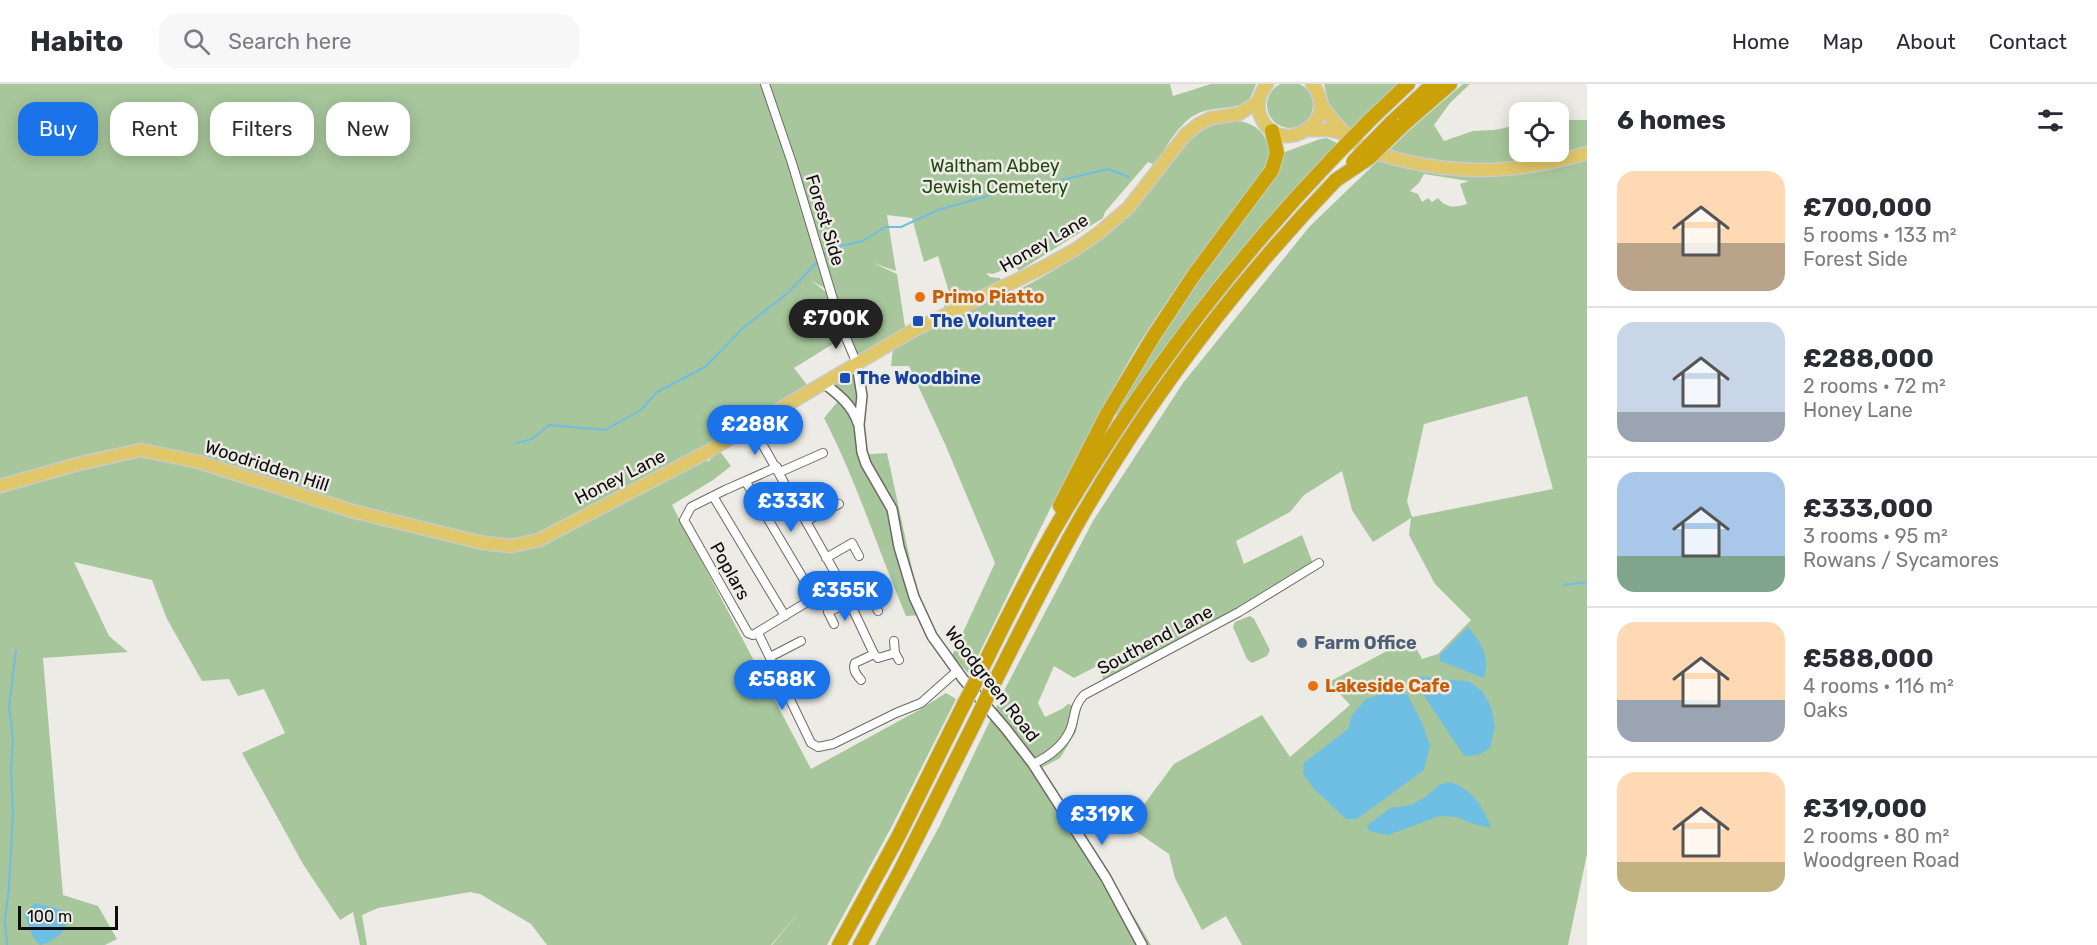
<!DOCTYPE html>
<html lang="en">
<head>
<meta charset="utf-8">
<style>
  :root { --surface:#fff; --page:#f7f7f7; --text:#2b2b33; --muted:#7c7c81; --line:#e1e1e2; --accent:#1a73e8 }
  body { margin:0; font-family:Rubik,sans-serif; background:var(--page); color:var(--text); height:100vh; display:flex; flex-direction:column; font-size:22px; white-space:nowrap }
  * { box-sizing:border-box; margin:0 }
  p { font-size:20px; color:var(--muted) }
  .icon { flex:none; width:33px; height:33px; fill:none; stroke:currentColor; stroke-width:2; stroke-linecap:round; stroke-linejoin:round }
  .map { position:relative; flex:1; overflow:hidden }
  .sheet { display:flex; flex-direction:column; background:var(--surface); width:510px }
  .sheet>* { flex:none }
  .guide { position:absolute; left:18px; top:18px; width:570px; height:54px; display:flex; gap:12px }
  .fabs { position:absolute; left:1509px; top:18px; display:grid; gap:12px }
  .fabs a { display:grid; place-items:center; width:60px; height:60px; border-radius:12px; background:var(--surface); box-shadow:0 3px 15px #0003; font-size:30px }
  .scale { position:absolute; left:18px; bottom:15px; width:100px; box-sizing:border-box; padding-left:6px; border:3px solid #0e0d0b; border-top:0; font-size:16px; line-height:21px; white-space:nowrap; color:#0e0d0b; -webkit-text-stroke:4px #edebe5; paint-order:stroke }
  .price { position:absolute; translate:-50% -51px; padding:0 14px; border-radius:21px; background:var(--accent); color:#fff; font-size:20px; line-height:39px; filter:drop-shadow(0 2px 3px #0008) }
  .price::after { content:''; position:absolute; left:50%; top:36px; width:18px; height:14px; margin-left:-9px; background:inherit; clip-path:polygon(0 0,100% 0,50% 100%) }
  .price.active { background:#222; color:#fff }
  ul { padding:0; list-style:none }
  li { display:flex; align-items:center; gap:18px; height:150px; padding:0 30px }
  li+li { border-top:2px solid var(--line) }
  li span { display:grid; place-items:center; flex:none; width:168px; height:120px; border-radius:18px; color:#555 }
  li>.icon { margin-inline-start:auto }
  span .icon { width:72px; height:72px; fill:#fffc; stroke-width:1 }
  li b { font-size:26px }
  h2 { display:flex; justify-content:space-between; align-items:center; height:72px; padding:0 30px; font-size:26px }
  .tag { padding:0 21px; border-radius:18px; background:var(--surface); box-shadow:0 3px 15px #0003; font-size:21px; line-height:54px }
  .tag.active { background:var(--accent); color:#fff }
  header { display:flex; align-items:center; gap:36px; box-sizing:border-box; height:84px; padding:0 30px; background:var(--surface); border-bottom:2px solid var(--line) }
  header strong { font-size:28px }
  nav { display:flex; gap:33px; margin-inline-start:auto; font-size:21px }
  .search { width:420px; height:54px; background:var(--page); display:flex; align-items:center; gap:15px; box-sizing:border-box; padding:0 21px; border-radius:18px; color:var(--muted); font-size:22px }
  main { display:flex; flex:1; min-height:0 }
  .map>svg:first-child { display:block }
  .green { fill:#a7c69b; fill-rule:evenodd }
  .water { fill:#6fbee3 }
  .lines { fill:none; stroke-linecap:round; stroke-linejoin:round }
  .stream { stroke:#6fbee3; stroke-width:2 }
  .minor-casing { stroke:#6b6a65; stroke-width:10 }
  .tertiary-casing { stroke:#6b6a65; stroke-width:12 }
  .primary-casing { stroke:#cacac9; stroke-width:15 }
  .motorway-casing { stroke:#cacac9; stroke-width:16 }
  .minor { stroke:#fff; stroke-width:8 }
  .tertiary { stroke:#fff; stroke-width:9 }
  .primary { stroke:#dfc76a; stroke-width:12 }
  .motorway { stroke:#caa106; stroke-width:14 }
  .motorway-bridge-casing { stroke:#cacac9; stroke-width:16; stroke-linecap:butt }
  .motorway-bridge { stroke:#caa106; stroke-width:14 }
  .food-dot { fill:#e8710a; stroke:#edebe5; stroke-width:2 }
  .transit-dot { fill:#1a4fb4; stroke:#edebe5; stroke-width:2 }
  .service-dot { fill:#5c6f8a; stroke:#edebe5; stroke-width:2 }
  .labels { text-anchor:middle; stroke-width:5; stroke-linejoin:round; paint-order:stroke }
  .park-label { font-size:18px; fill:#21490d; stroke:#edebe5 }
  .street-label { font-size:18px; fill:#0e0d0b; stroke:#edebe5 }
  .food-label { font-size:18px; font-weight:bold; fill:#c56008; stroke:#edebe5; text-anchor:start }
  .transit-label { font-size:18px; font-weight:bold; fill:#164399; stroke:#edebe5; text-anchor:start }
  .service-label { font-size:18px; font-weight:bold; fill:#4e5e75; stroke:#edebe5; text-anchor:start }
</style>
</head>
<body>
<header>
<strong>Habito</strong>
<div class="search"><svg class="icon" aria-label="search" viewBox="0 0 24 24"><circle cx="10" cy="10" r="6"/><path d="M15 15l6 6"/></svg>Search here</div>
<nav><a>Home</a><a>Map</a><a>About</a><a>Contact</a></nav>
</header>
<main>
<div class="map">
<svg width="1587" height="861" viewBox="0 0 1587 861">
  <rect width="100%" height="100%" fill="#edebe5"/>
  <path class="green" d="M1267 21a23 23 0 1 1 46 0a23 23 0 1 1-46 0Z
    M 0,0 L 1170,0 L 1173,12 L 1211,0 L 1256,0 C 1253,7 1251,17 1243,20 C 1232,25 1210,23 1197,30 C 1178,39 1166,64 1155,81 L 1148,78 L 1105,128 L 1103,134 L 1019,187 L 1014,181 L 993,190 L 986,189 L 990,193 L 1000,194 L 1008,211 C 1057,187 1105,157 1142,117 C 1162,95 1175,63 1201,47 C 1231,26 1275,37 1269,80 C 1223,143 1169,208 1130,275 C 1071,377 1021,485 969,590 L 952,572 L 995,479 L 945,360 L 909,282 L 891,282 L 893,265 L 939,238 L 949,208 L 938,172 L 924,178 L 912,134 L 887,131 L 896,187 L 873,179 L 897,190 L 905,243 L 857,274 L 835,210 L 810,196 L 829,210 L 841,255 L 794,284 L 811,306 C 749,340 688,375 625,407 C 585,428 540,458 494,456 L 330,416 L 252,389 L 159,363 L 136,362 L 117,364 L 85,371 L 0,398 Z
    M 1324,0 L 1397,0 L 1347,48 L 1330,24 Z
    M 1463,0 L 1470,0 L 1450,19 L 1434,41 L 1444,57 L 1473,47 L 1494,46 L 1519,41 L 1520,68 L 1558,68 L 1559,36 L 1587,36 L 1587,770 L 1568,861 L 1242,861 L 1226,832 L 1202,846 L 1175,794 L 1169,770 L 1128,742 L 1174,680 L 1262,631 L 1290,673 L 1350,621 L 1329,598 L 1411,554 L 1422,575 L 1438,570 L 1471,536 L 1435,500 L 1409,451 L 1411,434 L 1373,458 L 1352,426 L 1342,387 L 1304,411 L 1290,428 L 1236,457 L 1244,480 L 1302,451 L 1315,485 L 1107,603 L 1097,582 L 1074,594 L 1054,582 L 1038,619 L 1045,633 L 1062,625 L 1068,620 L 1081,623 L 1076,648 L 1060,674 L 1039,685 L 1075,734 L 1151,861 L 875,861 L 940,741 L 1007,601 L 1093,437 L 1183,299 L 1310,142 L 1412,44 ZM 1424,90 L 1469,97 L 1460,100 L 1467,120 C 1455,124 1446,124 1438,114 L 1432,118 L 1428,114 L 1422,118 L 1418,110 L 1410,107 L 1419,99 ZM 1527,312 L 1553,405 L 1412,433 L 1407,417 L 1424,340 Z
    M 1327,54 L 1337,59 C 1257,145 1184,235 1118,331 L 1112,329 L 1197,194 L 1279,89 L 1285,68 L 1320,55 Z
    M 853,288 L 855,289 L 858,305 L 857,321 L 851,318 L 835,301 Z
    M 840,315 L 857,340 L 859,371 L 887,369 L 922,531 L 906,532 C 878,466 857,398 824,334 Z
    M 719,366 L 731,382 L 713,396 L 672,421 L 811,685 L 919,626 L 946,609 L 956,615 L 892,742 L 827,861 L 772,861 L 801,826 L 771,861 L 547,861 L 531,840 L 480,810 L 470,808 L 378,824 L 362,831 L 367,861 L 360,861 L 353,828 L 340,836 L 303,780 L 242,669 L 285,649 L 264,605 L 238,612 L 229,595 L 202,597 L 167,535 L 152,496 L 74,478 L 109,552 L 128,568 L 43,574 L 63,811 L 98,822 L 117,855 L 105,861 L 0,861 L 0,405 L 146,370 L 510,465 L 707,372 L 708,378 Z
    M 1250,532 L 1254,535 L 1270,566 L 1267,572 L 1252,579 L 1247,575 L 1233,543 L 1235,538 Z"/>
  <path class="water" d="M 1468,543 C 1482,560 1490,572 1484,594 L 1440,577 L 1440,571 Z
    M 1420,592 L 1470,598 L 1482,607 L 1491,623 L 1495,642 L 1490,664 L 1478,671 L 1464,672 L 1417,601 Z
    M 1388,608 L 1407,610 L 1422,639 L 1430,661 L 1424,686 L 1357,735 L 1346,735 L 1314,705 L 1303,690 L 1304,679 L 1348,645 L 1352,631 L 1366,615 Z
    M 1450,698 C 1470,703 1485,725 1491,744 L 1473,740 L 1457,733 L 1440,732 L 1388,751 L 1369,747 L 1367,742 L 1390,724 L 1411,721 L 1425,713 L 1439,701 Z
    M 35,819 L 62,826 L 67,844 C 59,851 51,859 40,861 L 33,853 L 24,830 Z"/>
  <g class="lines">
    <path class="stream" d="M 822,173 L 831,164 L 863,157 L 885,143 L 901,143 L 938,126 L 1009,106 L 1037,102 L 1108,85 L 1129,93
      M 516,359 L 532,355 L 549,341 L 605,346 L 641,326 L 657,308 L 705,283 L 743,244 L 789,208 L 818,177
      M 1564,501 L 1587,498
      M 7,861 L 5,837 L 9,802 L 13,728 L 11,684 L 13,655 L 9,622 L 16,566"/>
    <g class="minor-casing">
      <path id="minor" d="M 765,0 L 792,79 L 841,242 L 857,280
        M 752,342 L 838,494 L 874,570
        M 780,388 L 823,369
        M 746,398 L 813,511 L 812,515 L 753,551 L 748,549 L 684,436 L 691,423 L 725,406 L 777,383
        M 713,412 L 785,532
        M 806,437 L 839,420
        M 826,474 L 852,459 L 859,472
        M 852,523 L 872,514 L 878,527
        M 834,540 L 828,528 L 850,518
        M 758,549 L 811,659 L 818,663 L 833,660 L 896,629 L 921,619 L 957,587
        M 894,557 L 895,569
        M 874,570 L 878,574 L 895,569 L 899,576
        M 770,573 L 801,557
        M 861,596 C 857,591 852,586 855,579 L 874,570
        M 789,611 L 820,596
        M 1033,680 C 1050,672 1066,661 1072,641 C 1075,629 1075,620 1084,611 L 1239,528 L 1319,479"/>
    </g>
    <g class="tertiary-casing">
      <path id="tertiary" d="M 857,280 L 862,312 L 859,341 L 862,368 L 866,380 L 892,425 L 899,463 L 914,513 L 932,552 L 963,595 L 1006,645 L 1033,680 L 1106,794 L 1142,861
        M 825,300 C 839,311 852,321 858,339"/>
    </g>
    <g class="primary-casing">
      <path id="primary" d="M 1267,0 C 1260,9 1256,20 1260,31 C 1276,77 1345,38 1312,0
        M 1320,19 C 1332,36 1347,54 1366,65 C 1376,70 1389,73 1401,76 C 1465,92 1524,88 1587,69
        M 1307,46 L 1329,46 L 1346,50
        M 0,402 L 78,380 L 141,366 L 199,378 L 352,427 L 483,459 L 511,462 L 539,456 L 707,368 L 912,247 L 1044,183 L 1076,165 L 1100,148 L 1128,124 L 1185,51 L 1199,40 L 1211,34 L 1239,30 L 1259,17"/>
    </g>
    <g class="motorway-casing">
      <path id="motorway" d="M 1372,34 L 1408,0
        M 1391,39 L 1433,0
        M 1404,40 L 1450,0
        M 1060,422 L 1107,330 L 1153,253 L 1194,191 L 1272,86 L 1277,69 L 1272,47
        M 977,595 C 1004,539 1032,483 1064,429 C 1140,301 1230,182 1333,74
        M 989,609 C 1020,548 1050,487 1084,428 C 1154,308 1240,196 1336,96
        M 839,861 L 899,751 L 964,620
        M 860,861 L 900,787 L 976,636"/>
    </g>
    <use href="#minor" class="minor"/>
    <use href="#tertiary" class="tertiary"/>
    <use href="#primary" class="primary"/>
    <use href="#motorway" class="motorway"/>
    <g class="motorway-bridge-casing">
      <path id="motorway-bridge" d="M 1333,74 L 1372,34
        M 1353,78 L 1391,39
        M 1336,96 L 1369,74 L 1404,40
        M 964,620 L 977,595
        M 976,636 L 989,609"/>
    </g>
    <use href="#motorway-bridge" class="motorway-bridge"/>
  </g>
  <g class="food-dot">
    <circle cx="920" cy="213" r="6"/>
    <circle cx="1313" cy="602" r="6"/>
  </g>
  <g class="transit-dot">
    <rect x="912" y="231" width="12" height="12" rx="3"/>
    <rect x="839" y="288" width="12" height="12" rx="3"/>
  </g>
  <circle class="service-dot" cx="1302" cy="559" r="6"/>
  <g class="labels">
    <g class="park-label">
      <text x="995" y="88">Waltham Abbey<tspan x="995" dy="21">Jewish Cemetery</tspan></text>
    </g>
    <g class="street-label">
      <text transform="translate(825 136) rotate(73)" y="6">Forest Side</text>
      <text transform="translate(1044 159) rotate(-30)" y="6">Honey Lane</text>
      <text transform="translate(267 382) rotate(18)" y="6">Woodridden Hill</text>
      <text transform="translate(620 393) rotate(-27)" y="6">Honey Lane</text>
      <text transform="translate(730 487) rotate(61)" y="6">Poplars</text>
      <text transform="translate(1155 556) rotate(-28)" y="6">Southend Lane</text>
      <text transform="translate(992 600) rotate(52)" y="6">Woodgreen Road</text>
    </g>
    <g class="food-label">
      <text x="932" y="219">Primo Piatto</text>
      <text x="1325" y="608">Lakeside Cafe</text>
    </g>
    <g class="transit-label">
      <text x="930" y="243">The Volunteer</text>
      <text x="857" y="300">The Woodbine</text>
    </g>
    <g class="service-label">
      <text x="1314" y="565">Farm Office</text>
    </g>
  </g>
</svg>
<div class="fabs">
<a><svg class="icon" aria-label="locate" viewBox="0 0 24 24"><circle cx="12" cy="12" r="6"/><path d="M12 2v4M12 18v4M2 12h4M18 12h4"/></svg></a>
</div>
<div class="scale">100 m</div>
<b class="price active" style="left:836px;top:266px">£700K</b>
<b class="price" style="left:755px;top:372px">£288K</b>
<b class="price" style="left:791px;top:449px">£333K</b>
<b class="price" style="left:845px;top:538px">£355K</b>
<b class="price" style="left:782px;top:627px">£588K</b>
<b class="price" style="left:1102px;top:762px">£319K</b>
<div class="guide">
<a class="tag active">Buy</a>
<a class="tag">Rent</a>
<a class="tag">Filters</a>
<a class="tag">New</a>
</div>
</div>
<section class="sheet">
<h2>6 homes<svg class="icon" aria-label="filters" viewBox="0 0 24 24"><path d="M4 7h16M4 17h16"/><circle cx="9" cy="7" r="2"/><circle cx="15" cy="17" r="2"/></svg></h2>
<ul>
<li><span style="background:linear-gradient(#ffd9b3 60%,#b9a48a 0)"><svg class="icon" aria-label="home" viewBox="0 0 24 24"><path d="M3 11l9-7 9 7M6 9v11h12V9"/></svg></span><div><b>£700,000</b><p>5 rooms · 133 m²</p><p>Forest Side</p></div></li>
<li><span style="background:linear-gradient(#c9d6e8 75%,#9aa5b1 0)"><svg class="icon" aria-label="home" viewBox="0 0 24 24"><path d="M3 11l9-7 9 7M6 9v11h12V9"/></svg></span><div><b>£288,000</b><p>2 rooms · 72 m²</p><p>Honey Lane</p></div></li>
<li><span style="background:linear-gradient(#a9c7e8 70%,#7fa58c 0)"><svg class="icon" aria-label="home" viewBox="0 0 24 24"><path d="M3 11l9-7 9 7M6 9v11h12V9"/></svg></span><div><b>£333,000</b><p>3 rooms · 95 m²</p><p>Rowans / Sycamores</p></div></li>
<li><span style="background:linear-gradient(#ffd9b3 65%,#9aa5b1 0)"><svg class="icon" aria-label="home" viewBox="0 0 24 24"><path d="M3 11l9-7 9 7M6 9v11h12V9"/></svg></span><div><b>£588,000</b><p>4 rooms · 116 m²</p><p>Oaks</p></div></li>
<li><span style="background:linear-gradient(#ffd9b3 75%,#c2b280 0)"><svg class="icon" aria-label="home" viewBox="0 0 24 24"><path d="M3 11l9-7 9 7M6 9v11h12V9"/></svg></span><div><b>£319,000</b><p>2 rooms · 80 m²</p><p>Woodgreen Road</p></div></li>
</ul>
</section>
</main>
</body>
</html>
